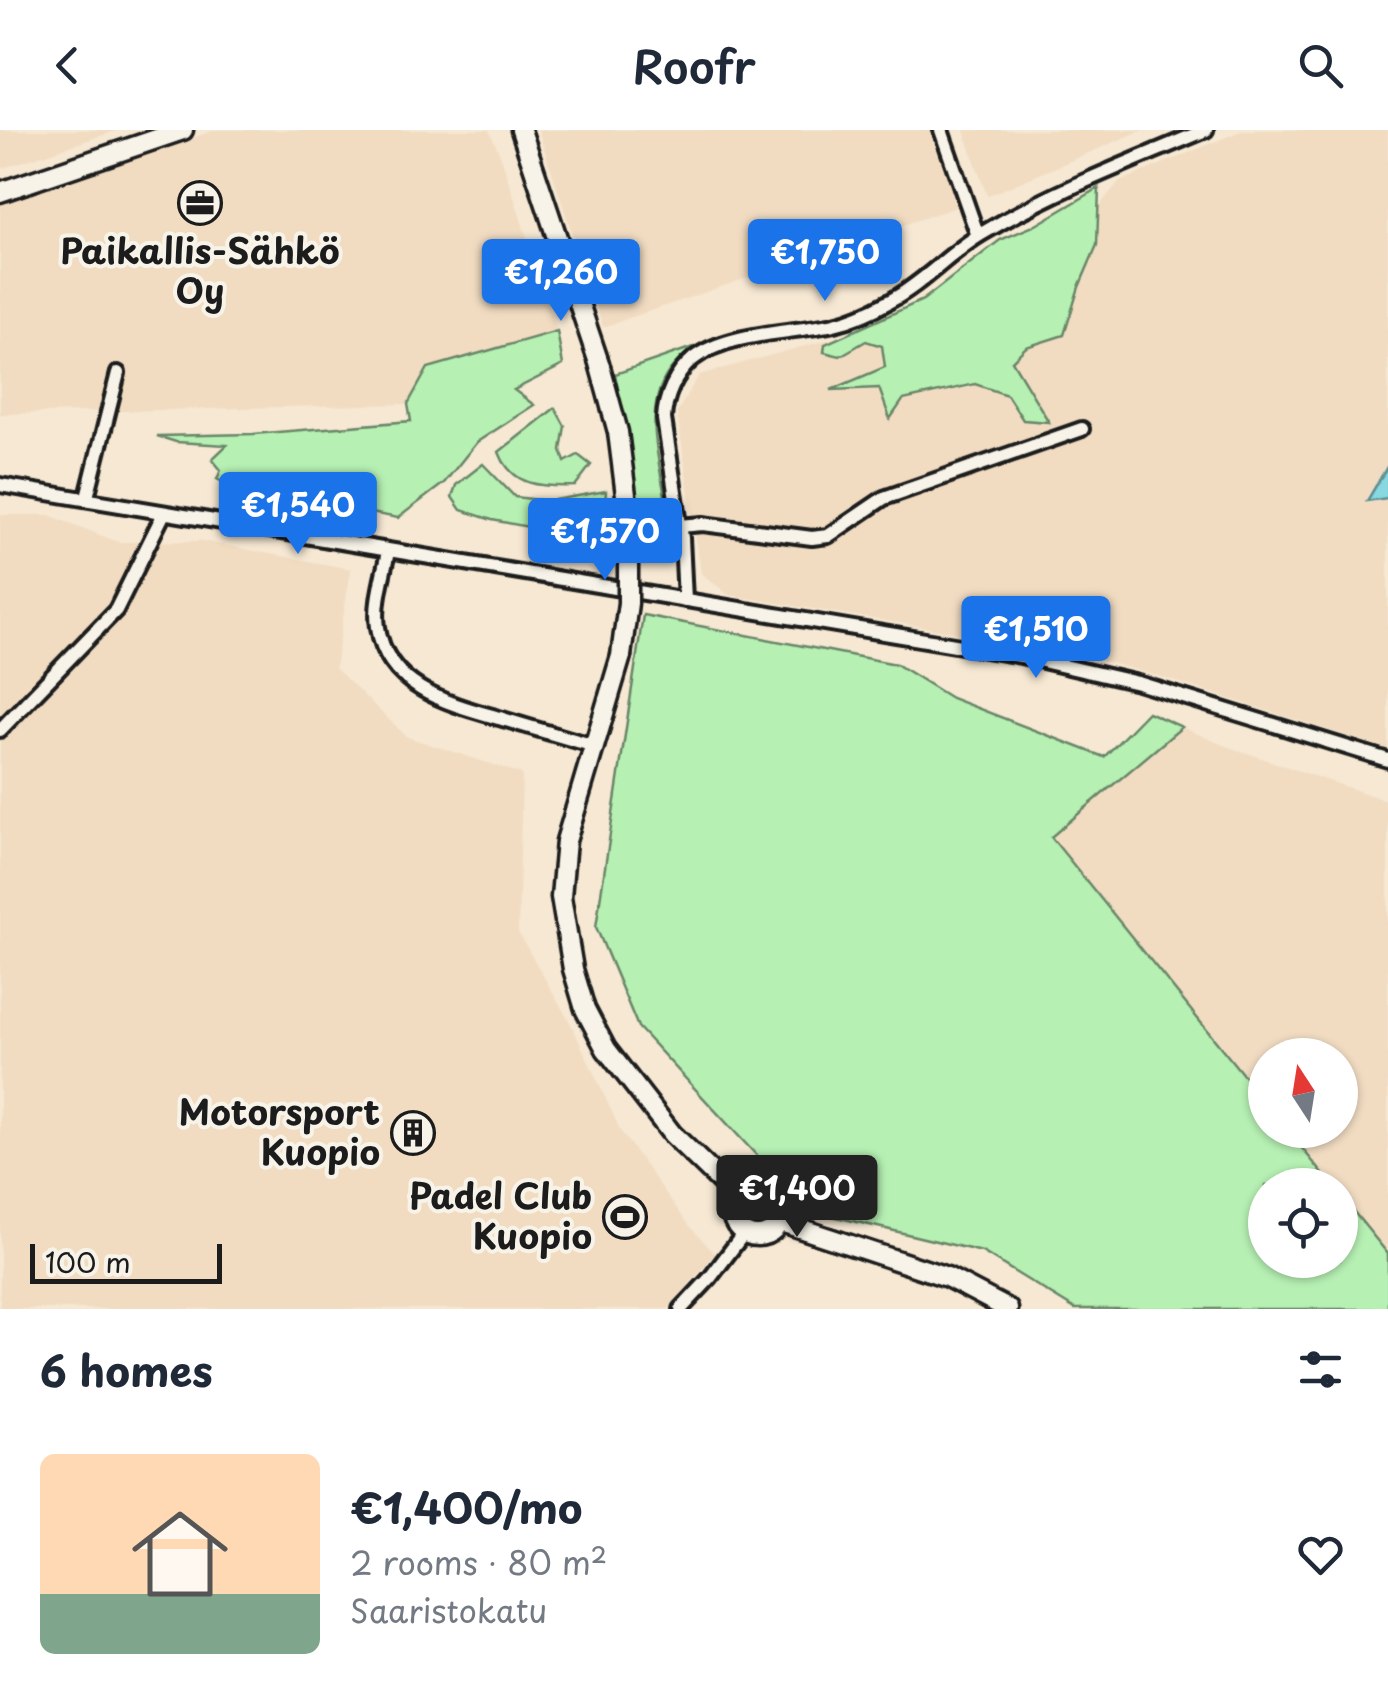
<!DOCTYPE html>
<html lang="en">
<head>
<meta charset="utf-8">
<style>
  :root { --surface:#fff; --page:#f6f6f7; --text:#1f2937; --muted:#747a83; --accent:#1a73e8 }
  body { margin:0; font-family:"Playpen Sans",sans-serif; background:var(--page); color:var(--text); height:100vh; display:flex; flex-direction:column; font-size:38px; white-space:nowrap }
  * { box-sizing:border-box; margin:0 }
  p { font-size:32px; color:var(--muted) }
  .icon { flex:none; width:55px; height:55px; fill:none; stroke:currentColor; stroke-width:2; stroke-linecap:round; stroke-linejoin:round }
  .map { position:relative; height:1179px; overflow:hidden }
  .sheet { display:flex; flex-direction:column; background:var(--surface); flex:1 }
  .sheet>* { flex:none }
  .needle { width:65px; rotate:348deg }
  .tools { position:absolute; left:1248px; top:908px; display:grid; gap:20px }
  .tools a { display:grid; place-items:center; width:110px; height:110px; border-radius:50%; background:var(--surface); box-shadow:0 2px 8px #0004; font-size:50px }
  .scale { position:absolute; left:30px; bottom:25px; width:192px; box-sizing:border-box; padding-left:10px; border:5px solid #1c1c1c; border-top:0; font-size:28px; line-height:35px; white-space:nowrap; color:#1c1c1c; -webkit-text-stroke:8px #f7f3e8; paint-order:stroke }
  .price { position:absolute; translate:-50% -85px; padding:0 22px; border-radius:10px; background:var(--accent); color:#fff; font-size:32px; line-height:65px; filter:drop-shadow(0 2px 5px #0008) }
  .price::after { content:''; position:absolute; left:50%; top:60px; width:30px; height:22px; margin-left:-15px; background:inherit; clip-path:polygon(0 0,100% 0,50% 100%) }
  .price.current { background:#222; color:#fff }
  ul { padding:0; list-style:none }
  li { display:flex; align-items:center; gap:30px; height:250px; padding:0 40px }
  li span { display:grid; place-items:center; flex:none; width:280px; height:200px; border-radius:15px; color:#555 }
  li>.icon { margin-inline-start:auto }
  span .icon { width:120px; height:120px; fill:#fffc; stroke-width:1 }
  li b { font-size:42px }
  h2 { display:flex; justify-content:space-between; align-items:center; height:120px; padding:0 40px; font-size:42px }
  header { display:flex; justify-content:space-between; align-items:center; height:130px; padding:0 40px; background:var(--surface); font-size:45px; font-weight:600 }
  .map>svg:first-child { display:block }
  .built { fill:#f1dcc2 }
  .green { fill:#b6f0b3; stroke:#698668; stroke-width:2.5 }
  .water { fill:#87d8e1; stroke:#5c8d92; stroke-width:2.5 }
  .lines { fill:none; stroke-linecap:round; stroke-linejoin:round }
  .street-casing { stroke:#1c1c1c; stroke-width:20 }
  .secondary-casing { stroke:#1c1c1c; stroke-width:25 }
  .street { stroke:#f7f3e8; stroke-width:12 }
  .secondary { stroke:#f7f3e8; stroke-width:18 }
  .secondary-bridge-casing { stroke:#1c1c1c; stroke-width:25; stroke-linecap:butt }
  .secondary-bridge { stroke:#f7f3e8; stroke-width:18 }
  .labels { text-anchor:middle; stroke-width:8; stroke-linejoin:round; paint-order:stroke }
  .poi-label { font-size:35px; font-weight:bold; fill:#1c1c1c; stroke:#f7f3e8; text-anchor:end }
</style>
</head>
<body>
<header><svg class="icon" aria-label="back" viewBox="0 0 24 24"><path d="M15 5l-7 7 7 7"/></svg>Roofr<svg class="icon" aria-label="search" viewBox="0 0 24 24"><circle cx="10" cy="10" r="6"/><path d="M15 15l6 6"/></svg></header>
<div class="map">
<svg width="1388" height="1179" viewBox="0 0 1388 1179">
  <rect width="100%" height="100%" fill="#f6e8d3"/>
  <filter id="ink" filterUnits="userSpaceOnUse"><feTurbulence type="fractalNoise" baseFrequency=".01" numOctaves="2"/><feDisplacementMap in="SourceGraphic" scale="20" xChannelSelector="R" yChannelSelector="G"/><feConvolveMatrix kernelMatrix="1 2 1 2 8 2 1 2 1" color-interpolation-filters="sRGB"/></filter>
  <g filter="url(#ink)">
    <path class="built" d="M 0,0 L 119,0 L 0,39 Z
      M 216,0 L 489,0 L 501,27 L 557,201 L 428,238 L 408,274 L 0,284 L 0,70 Z
      M 538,0 L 932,0 L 956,77 L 603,197 Z
      M 964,0 L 1143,0 L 987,66 Z
      M 1243,0 L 1388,0 L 1388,335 L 1368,370 L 1388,368 L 1388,619 L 1158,546 L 1066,521 L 729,465 L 701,443 L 677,282 L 699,245 L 882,195 L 989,122 L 1086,103 L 1103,71 L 1119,52 Z
      M 0,385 L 49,385 L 118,412 L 202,411 L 351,439 L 335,538 L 407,607 L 522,644 L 518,802 L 572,896 L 621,1002 L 688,1094 L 715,1124 L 668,1179 L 0,1179 Z
      M 1182,597 L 1223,615 L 1388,671 L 1388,1124 L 1340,1065 L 1340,1055 L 1332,1055 L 1287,1000 L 1340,1000 L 1340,925 L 1265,925 L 1265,972 L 1051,707 Z"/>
    <path class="green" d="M 1099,58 L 1097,115 L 1079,157 L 1064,205 L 1026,217 L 1012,231 L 1049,292 L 1023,290 L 1007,265 L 975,254 L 903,270 L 890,289 L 879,258 L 831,260 L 885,237 L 882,216 L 866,211 L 840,226 L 824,222 L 825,214 L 923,170 L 1000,110 L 1036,95 Z
      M 557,201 L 563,235 L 514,260 L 534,275 L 477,312 L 444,353 L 398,388 L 233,358 L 217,349 L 221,340 L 212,329 L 227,315 L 176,312 L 157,306 L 253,304 L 411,291 L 408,274 L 428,238 Z
      M 693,217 C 684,226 672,235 666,246 C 639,292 668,354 670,403 L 667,408 L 642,412 L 631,323 L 615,244 Z
      M 555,278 L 565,296 L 561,320 L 565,332 L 578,325 L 591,335 L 575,356 C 542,357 512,357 499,322 Z
      M 483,334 L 515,367 L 549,371 L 606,361 L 604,388 L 548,383 L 542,392 L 609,402 L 597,410 L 492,390 L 461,380 L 452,367 L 456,355 Z
      M 643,485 L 896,534 L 951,568 L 1104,627 L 1148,582 L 1182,597 L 1051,707 L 1265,972 L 1265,1000 L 1287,1000 L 1332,1055 L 1265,1055 L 1265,1130 L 1340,1130 L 1340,1065 L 1388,1124 L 1388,1179 L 1075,1179 L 982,1122 L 807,1080 L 638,897 L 596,797 Z"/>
    <path class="water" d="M 1388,335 L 1388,368 L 1367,371 Z"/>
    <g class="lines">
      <g class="street-casing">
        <path id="street" d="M 941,0 L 978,106
          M 0,355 L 1021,526 L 1138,553 L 1388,630
          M 87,367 L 118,243
          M 680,396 L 703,394 L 812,408 L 828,406 L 884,368 L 1082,299
          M 388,421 C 384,444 374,473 378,497 C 387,561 455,575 506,590 C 536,599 566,608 595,616
          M 685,470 L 682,408 L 664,289 C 665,267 675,244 693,229 C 727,202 792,203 834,194 C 852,190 874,180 890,171 C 924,153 950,122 983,103 C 1054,61 1130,32 1206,0
          M 0,600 L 116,480 L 164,383
          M 681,1179 L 710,1148 L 744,1103"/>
      </g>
      <g class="secondary-casing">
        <path id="secondary" d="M 521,0 L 599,233 L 618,302 L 628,381
          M 0,62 L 183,0
          M 621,526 L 566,711 L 561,767 L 573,839 L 585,879 L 606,919 L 672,1004 L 736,1066
          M732 1081a25 25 0 1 1 50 0a25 25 0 1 1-50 0Z
          M 781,1092 L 947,1147 L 1008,1179"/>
      </g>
      <use href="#street" class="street"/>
      <use href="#secondary" class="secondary"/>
      <g class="secondary-bridge-casing">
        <path id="secondary-bridge" d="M 621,526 L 628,473 L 628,381"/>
      </g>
      <use href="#secondary-bridge" class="secondary-bridge"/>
    </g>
  </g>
  <defs>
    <g id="office-ring" transform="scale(2.25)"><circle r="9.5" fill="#f7f3e8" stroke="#1c1c1c" stroke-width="1.5"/><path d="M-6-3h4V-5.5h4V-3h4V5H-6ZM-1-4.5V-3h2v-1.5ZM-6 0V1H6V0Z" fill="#1c1c1c"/></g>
    <g id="building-ring" transform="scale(2.25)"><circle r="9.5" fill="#f7f3e8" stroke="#1c1c1c" stroke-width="1.5"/><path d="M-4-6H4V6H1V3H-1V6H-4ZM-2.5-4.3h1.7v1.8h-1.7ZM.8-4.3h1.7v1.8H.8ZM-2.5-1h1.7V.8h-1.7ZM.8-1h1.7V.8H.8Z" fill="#1c1c1c"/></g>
    <g id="stadium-ring" transform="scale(2.25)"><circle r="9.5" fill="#f7f3e8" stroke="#1c1c1c" stroke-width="1.5"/><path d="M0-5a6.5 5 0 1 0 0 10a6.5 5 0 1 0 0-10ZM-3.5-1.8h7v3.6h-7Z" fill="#1c1c1c"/></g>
  </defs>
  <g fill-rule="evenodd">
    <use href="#office-ring" x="200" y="73"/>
    <use href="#building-ring" x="413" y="1003"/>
    <use href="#stadium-ring" x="625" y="1087"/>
  </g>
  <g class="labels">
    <g class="poi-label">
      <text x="200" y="134" text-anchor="middle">Paikallis-Sähkö<tspan x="200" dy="40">Oy</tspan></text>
      <text x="380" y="995">Motorsport<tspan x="380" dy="40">Kuopio</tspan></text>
      <text x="592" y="1079">Padel Club<tspan x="592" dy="40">Kuopio</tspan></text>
    </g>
  </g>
</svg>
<div class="tools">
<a><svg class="needle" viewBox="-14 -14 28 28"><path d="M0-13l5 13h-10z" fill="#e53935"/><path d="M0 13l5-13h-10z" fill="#747a83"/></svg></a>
<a><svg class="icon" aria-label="locate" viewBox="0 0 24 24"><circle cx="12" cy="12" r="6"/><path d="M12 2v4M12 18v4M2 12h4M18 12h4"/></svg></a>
</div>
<div class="scale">100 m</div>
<b class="price" style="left:825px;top:174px">€1,750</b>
<b class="price" style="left:561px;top:194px">€1,260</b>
<b class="price" style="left:298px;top:427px">€1,540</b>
<b class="price" style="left:605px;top:453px">€1,570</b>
<b class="price" style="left:1036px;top:551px">€1,510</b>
<b class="price current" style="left:797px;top:1110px">€1,400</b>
</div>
<section class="sheet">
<h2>6 homes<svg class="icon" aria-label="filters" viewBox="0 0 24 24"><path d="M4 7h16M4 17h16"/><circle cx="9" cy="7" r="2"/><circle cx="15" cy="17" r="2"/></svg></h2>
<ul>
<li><span style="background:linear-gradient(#ffd9b3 70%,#7fa58c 0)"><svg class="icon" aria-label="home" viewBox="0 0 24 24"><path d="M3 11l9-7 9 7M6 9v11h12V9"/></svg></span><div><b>€1,400/mo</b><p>2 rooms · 80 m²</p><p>Saaristokatu</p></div><svg class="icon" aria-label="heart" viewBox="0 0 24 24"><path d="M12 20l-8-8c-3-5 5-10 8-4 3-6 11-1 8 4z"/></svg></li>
</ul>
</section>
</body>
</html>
